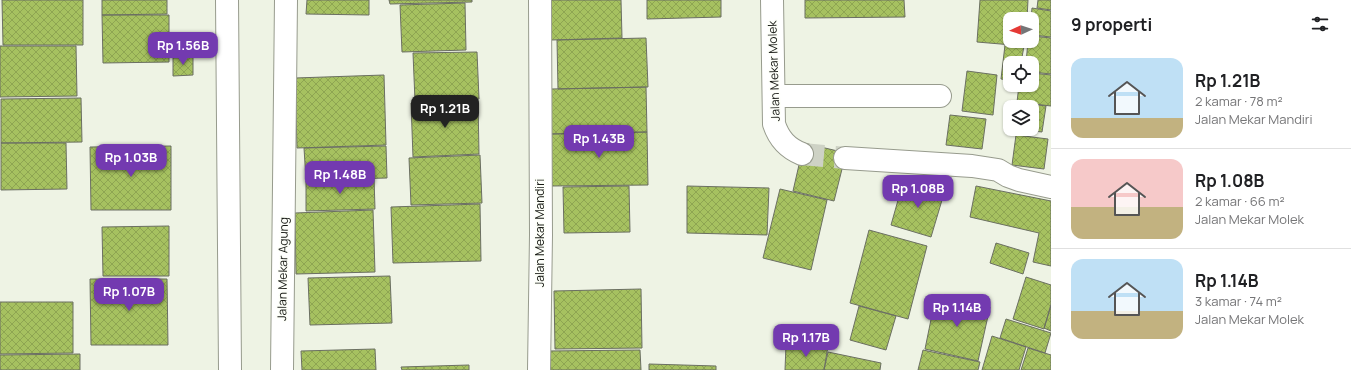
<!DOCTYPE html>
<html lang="id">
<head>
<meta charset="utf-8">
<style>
  :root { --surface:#fff; --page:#f2f2f2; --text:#202124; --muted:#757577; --line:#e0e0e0; --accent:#733ab0 }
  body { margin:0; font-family:Manrope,sans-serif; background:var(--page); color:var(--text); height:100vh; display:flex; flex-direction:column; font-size:15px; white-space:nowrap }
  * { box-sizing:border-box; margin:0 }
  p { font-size:13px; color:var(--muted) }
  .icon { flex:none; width:22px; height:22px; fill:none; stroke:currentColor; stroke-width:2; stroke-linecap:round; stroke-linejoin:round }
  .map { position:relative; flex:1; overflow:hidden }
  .panel { display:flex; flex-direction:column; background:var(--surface); width:300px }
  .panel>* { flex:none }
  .needle { width:26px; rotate:267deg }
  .controls { position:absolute; left:1003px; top:12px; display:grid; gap:8px }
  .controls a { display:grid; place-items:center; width:36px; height:36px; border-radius:8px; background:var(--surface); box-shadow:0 1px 3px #0004; font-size:20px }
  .price { position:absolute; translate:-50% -34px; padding:0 9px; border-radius:8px; background:var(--accent); color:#fff; font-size:13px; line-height:26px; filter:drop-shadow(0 1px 2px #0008) }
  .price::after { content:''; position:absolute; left:50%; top:24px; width:12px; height:9px; margin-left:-6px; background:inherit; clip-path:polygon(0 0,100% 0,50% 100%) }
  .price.active { background:#222; color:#fff }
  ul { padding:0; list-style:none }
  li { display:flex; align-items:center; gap:12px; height:100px; padding:0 20px }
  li+li { border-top:1px solid var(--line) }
  li span { display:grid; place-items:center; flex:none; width:112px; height:80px; border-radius:12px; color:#555 }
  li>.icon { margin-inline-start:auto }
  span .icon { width:48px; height:48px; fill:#fffc; stroke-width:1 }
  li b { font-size:17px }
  h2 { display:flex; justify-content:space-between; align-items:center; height:48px; padding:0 20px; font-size:17px }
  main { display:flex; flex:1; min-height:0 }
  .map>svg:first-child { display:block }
  .building { fill:url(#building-cross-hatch); stroke:#6b6f62 }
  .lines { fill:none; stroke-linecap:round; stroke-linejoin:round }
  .minor-tunnel { stroke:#ced2c5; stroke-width:22; stroke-dasharray:22 11; stroke-linecap:butt }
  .minor-casing { stroke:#979b8d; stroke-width:24 }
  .minor { stroke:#fff; stroke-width:22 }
  .labels { text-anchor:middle; stroke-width:3; stroke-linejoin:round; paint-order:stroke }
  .street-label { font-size:12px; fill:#171914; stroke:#fdfff9 }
</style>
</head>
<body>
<main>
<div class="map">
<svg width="1051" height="370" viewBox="0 0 1051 370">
  <defs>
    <pattern id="building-cross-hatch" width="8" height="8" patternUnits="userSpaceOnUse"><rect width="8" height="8" fill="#a6c160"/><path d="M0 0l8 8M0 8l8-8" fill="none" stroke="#8ea552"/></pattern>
  </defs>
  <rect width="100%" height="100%" fill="#eef3e4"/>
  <path class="building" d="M 2,0 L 83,0 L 83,45 L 3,45 Z
    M 102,0 L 167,0 L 167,14 L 102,15 Z
    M 307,0 L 369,0 L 369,15 L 306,14 Z
    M 389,0 L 472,0 L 472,2 L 390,4 Z
    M 551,0 L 621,0 L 622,38 L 551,40 Z
    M 647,0 L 721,0 L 721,17 L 647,19 Z
    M 805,0 L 904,0 L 905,17 L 805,18 Z
    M 980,0 L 1028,0 L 1027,19 L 1010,19 L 1010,41 L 1025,41 L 1024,46 L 977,42 Z
    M 1038,0 L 1051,0 L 1051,10 L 1037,8 Z
    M 465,3 L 466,50 L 402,52 L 400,5 Z
    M 1032,8 L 1051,11 L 1051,37 L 1032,35 L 1032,19 L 1031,19 Z
    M 102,15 L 169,15 L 169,62 L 103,63 Z
    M 1032,36 L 1051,38 L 1051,74 L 1032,72 L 1032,63 L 1026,63 L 1028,41 L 1032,41 Z
    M 646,38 L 648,87 L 558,89 L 557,40 Z
    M 1005,45 L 1024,46 L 1021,63 L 1010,63 L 1010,80 L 1001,79 Z
    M 0,46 L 76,46 L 77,96 L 0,97 Z
    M 477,52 L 479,99 L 415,101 L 413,53 Z
    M 193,57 L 193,75 L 173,76 L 173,58 Z
    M 967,71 L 997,75 L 993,115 L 962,111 Z
    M 1032,73 L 1051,75 L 1051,106 L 1017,102 L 1019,85 L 1032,85 Z
    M 384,75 L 386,145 L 297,148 L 295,78 Z
    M 646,87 L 647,132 L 551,134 L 550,89 Z
    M 81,98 L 82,142 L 1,143 L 1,99 Z
    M 478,101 L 479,154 L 413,157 L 411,103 Z
    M 1010,101 L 1046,106 L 1042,132 L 1017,129 L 1032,129 L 1032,107 L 1010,107 L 1010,128 L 1007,128 Z
    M 950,115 L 986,119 L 982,149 L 946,145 Z
    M 647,132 L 648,185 L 551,186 L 549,134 Z
    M 1016,135 L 1048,139 L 1044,169 L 1012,165 Z
    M 1,143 L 66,143 L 67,189 L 1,190 Z
    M 804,143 L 846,153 L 834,201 L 793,191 Z
    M 171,146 L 171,210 L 91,210 L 90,147 Z
    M 386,146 L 387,178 L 306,180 L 304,148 Z
    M 480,155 L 482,203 L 411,205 L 409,158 Z
    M 374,178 L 375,209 L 306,211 L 306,181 Z
    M 919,183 L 945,190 L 931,237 L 891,225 L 902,186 L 915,190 Z
    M 629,186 L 630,232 L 564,233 L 563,187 Z
    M 687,186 L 769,188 L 767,235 L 687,233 Z
    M 976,186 L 1051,201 L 1051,266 L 1033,262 L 1039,233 L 970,217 Z
    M 780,189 L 827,200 L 811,270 L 763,258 Z
    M 480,204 L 481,261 L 393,263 L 391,207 Z
    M 373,210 L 375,272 L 296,274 L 295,213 Z
    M 169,226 L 169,276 L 103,276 L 102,227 Z
    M 869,230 L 927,246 L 908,319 L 850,303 Z
    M 996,243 L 1029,253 L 1023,274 L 990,263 Z
    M 390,276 L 392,323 L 310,325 L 308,278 Z
    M 1026,277 L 1051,285 L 1051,304 L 1044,329 L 1013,319 Z
    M 90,279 L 167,279 L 168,345 L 91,345 Z
    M 641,289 L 642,348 L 555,349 L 554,291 Z
    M 936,295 L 990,307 L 978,361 L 925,349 Z
    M 0,302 L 73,302 L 73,353 L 0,354 Z
    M 859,306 L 896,316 L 886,350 L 850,340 Z
    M 1051,306 L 1051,331 L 1044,328 Z
    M 1006,319 L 1051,333 L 1045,353 L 1000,338 Z
    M 992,336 L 1026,347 L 1019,370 L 982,370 Z
    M 786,345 L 828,346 L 824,370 L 785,370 Z
    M 1028,348 L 1051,355 L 1051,370 L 1021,370 Z
    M 375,349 L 376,370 L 302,370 L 301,351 Z
    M 640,350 L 641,370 L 548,370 L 548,351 Z
    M 923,350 L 980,362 L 978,370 L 918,370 Z
    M 828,352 L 881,363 L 880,370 L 824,370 Z
    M 80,354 L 80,370 L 0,370 L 0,355 Z
    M 649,364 L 716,366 L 716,370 L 649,370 Z
    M 469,365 L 469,370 L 402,370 L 401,367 Z"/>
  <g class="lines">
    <path class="minor-tunnel" d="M 802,154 L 845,158"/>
    <g class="minor-casing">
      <path id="minor" d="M 227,0 L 230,370
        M 772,0 L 774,124 C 779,139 787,148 802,154
        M 774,96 L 940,96
        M 845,158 L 972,166 L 998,170 L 1008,176 L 1019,180 L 1051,187
        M 282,370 L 286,0
        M 539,370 L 541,235 L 540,0"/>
    </g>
    <use href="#minor" class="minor"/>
  </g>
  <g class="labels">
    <g class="street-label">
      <text transform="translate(774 71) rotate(-92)" y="4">Jalan Mekar Molek</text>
      <text transform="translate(540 233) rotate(-90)" y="4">Jalan Mekar Mandiri</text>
      <text transform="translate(283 269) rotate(-89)" y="4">Jalan Mekar Agung</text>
    </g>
  </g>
</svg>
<div class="controls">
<a><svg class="needle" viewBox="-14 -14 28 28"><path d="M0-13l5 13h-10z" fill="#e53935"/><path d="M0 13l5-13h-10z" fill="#757577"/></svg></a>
<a><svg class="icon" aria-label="locate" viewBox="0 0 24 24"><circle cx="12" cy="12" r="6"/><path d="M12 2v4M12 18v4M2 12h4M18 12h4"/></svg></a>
<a><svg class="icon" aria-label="layers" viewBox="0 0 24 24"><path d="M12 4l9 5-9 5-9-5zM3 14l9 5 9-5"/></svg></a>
</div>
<b class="price" style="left:183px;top:66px">Rp 1.56B</b>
<b class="price active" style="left:445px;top:129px">Rp 1.21B</b>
<b class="price" style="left:599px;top:159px">Rp 1.43B</b>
<b class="price" style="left:131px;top:178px">Rp 1.03B</b>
<b class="price" style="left:340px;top:195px">Rp 1.48B</b>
<b class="price" style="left:918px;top:209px">Rp 1.08B</b>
<b class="price" style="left:129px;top:312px">Rp 1.07B</b>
<b class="price" style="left:957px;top:328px">Rp 1.14B</b>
<b class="price" style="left:806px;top:358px">Rp 1.17B</b>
</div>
<section class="panel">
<h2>9 properti<svg class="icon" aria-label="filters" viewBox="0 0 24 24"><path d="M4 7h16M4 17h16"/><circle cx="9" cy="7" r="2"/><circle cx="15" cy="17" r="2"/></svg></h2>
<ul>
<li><span style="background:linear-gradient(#bfe0f5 75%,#c2b280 0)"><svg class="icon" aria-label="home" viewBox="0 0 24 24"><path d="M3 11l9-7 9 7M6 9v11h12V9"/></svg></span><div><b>Rp 1.21B</b><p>2 kamar · 78 m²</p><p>Jalan Mekar Mandiri</p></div></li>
<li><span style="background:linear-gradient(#f6c9c9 60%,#c2b280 0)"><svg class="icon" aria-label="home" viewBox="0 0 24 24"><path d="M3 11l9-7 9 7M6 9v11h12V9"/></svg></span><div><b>Rp 1.08B</b><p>2 kamar · 66 m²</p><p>Jalan Mekar Molek</p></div></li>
<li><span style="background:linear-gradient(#bfe0f5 65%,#c2b280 0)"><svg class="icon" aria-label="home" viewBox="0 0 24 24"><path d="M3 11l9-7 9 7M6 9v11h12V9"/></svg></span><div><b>Rp 1.14B</b><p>3 kamar · 74 m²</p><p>Jalan Mekar Molek</p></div></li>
</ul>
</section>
</main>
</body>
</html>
